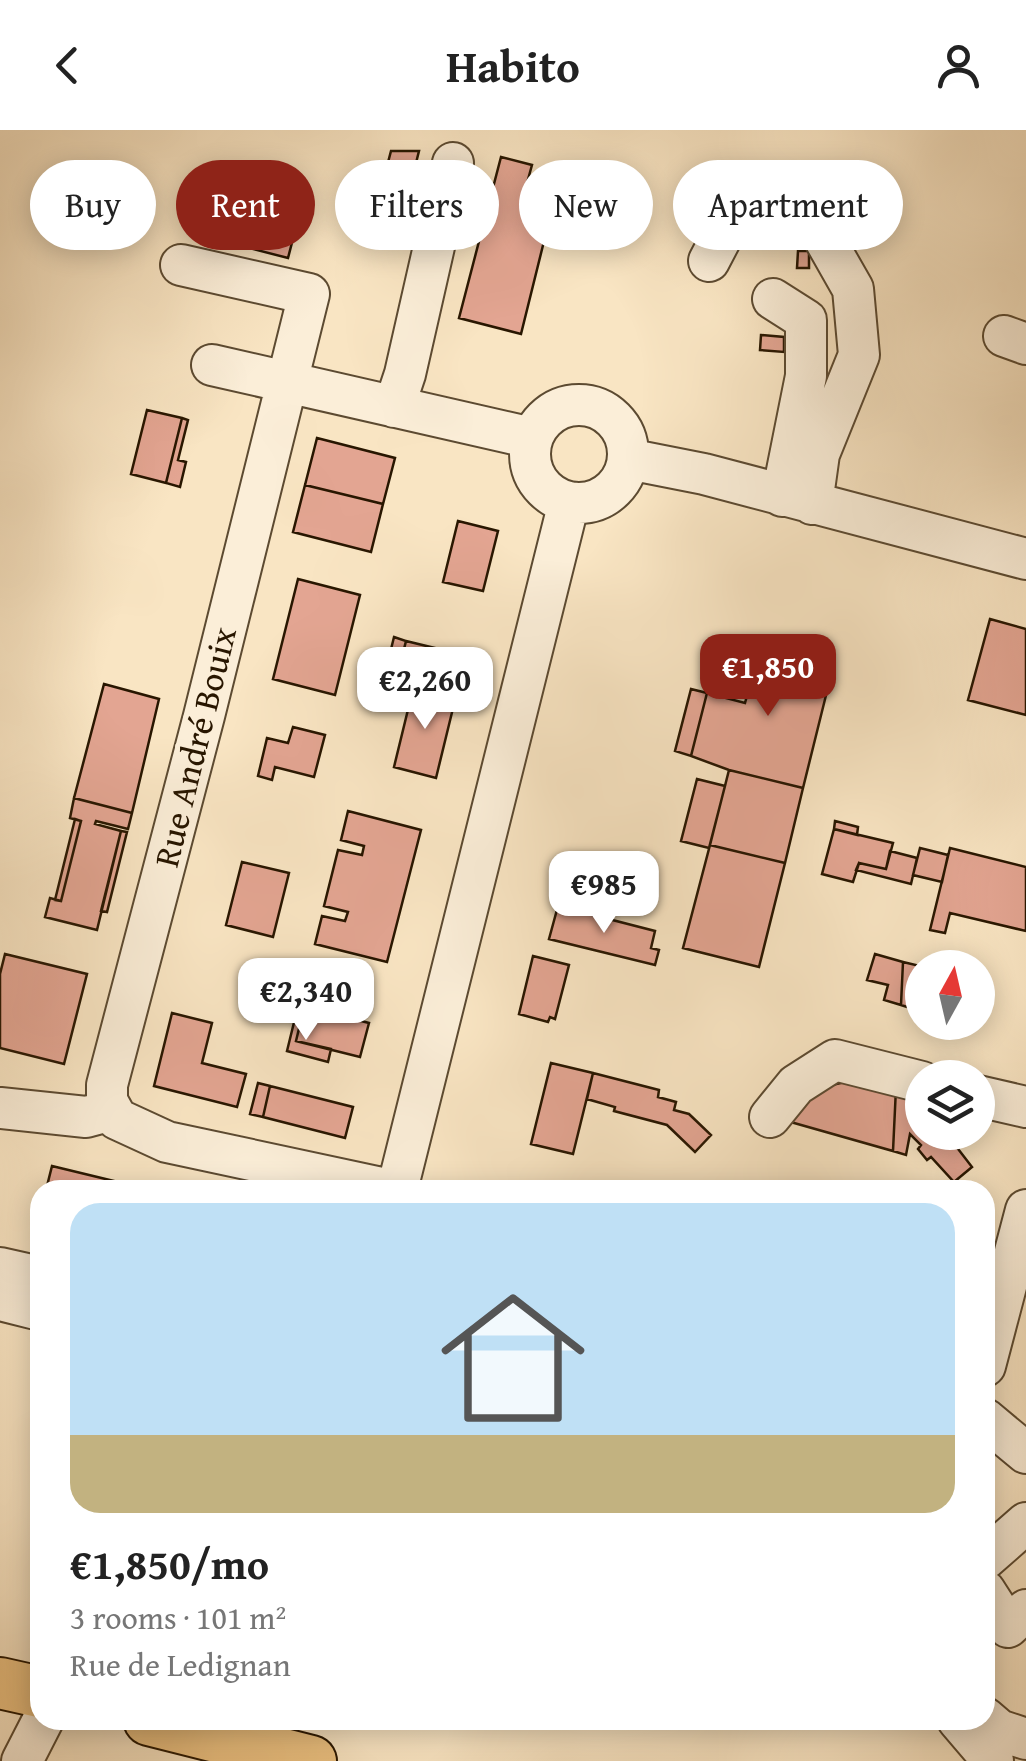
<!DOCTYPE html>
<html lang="en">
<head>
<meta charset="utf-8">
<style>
  :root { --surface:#fff; --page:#f2f2f2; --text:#222; --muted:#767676; --line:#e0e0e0; --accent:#8f2418 }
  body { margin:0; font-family:"Gentium Book Plus",serif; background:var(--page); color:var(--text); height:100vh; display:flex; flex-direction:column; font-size:38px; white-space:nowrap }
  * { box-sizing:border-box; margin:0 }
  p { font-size:32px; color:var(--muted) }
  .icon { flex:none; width:55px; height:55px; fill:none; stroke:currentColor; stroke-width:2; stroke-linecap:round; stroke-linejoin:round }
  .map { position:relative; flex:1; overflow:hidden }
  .drawer { position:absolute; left:30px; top:1050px; width:965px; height:550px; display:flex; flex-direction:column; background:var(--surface); border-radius:30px; box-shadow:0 5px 25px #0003 }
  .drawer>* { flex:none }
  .top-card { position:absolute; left:30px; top:30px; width:968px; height:90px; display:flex; gap:20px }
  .needle { width:65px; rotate:8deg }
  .controls { position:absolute; left:905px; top:820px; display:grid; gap:20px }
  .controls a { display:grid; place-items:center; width:90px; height:90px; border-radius:50%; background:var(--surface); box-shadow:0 5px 25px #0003; font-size:50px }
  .price { position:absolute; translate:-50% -85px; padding:0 22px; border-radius:20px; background:#fff; color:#222; font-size:32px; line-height:65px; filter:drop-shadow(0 2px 5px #0008) }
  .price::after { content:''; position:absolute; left:50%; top:60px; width:30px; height:22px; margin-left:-15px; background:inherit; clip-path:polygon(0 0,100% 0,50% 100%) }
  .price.selected { background:var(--accent); color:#fff }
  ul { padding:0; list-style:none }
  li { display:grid; align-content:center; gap:20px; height:530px; padding:0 40px }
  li+li { border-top:2px solid var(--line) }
  li span { display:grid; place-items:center; height:310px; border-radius:30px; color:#555 }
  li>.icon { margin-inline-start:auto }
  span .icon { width:180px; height:180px; fill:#fffc; stroke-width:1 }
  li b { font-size:42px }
  .pill { padding:0 35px; border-radius:45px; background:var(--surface); box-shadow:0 5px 25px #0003; font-size:35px; line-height:90px }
  .pill.selected { background:var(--accent); color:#fff }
  header { display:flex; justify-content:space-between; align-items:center; height:130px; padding:0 40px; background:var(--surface); font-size:45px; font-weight:700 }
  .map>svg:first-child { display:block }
  .building { fill:#e3a592; stroke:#281600; stroke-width:2.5 }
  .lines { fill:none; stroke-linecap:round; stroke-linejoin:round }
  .minor-casing { stroke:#5c4a31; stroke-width:44 }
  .major-casing { stroke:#281600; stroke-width:54 }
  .minor { stroke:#fbeed8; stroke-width:40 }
  .major { stroke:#ecc282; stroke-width:50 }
  .labels { text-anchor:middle; stroke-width:10; stroke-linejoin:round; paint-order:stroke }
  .street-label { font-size:35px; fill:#281600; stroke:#fbeed8 }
</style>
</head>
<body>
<header><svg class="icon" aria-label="back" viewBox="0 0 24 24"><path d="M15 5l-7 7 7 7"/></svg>Habito<svg class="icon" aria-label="person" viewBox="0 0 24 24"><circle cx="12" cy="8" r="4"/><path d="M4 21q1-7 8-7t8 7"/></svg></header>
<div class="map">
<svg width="1026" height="1631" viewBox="0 0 1026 1631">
  <rect width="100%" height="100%" fill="#f9e5c3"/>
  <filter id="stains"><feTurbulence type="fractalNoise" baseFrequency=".002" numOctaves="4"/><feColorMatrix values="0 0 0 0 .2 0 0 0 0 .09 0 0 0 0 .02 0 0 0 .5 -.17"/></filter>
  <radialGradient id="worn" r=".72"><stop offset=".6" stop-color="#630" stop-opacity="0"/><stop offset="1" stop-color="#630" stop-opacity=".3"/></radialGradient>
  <path class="building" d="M 391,21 L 419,21 L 413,45 L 399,41 L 389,85 L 375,82 Z
    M 501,27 L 532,35 L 521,75 L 551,83 L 521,204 L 459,188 Z
    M 399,41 L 438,52 L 431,81 L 392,71 Z
    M 232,85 L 295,101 L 288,128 L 226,112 Z
    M 798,121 L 809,121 L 809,138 L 797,138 Z
    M 761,205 L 784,207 L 784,222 L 760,220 Z
    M 147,280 L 182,288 L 166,353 L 131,344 Z
    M 182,288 L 188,290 L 178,330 L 186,332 L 180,357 L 166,353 Z
    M 317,308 L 395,328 L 383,374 L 305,355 Z
    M 305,355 L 383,374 L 371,422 L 293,402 Z
    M 458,391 L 498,401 L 483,461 L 443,452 Z
    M 298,449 L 360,465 L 335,565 L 273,549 Z
    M 990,489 L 1026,499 L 1026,585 L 968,570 Z
    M 394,507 L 406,511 L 396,551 L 414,555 L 411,568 L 381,560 Z
    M 406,511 L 447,521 L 436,561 L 396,551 Z
    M 761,514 L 834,533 L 803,658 L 729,640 L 691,626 L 707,563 L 745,573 Z
    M 104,554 L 159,569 L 132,683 L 74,668 Z
    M 414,555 L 456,566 L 436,648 L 394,637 Z
    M 691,559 L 707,563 L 691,626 L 675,621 Z
    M 293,597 L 325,605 L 314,647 L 275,637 L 272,650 L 258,646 L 267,608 L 288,613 Z
    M 729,640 L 803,658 L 785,733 L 710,715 Z
    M 697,649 L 725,656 L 709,718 L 681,711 Z
    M 74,668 L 132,683 L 128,699 L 96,691 L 95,694 L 121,701 L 97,800 L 45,787 L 50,768 L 61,771 L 81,691 L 70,688 Z
    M 348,681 L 421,700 L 387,832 L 315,814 L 322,786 L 345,791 L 348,782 L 324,776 L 338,720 L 362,725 L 364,716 L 341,710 Z
    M 75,689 L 81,691 L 61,771 L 55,770 Z
    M 835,691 L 858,697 L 857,705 L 834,699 Z
    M 834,699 L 893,713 L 886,739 L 859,733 L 853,752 L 822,744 Z
    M 121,701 L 127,702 L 107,782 L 101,781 Z
    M 710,715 L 785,733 L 759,837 L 683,818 Z
    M 920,718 L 948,725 L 942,752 L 913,745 Z
    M 950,718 L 1026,737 L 1026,801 L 950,783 L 945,803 L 930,800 Z
    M 890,721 L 917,728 L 911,754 L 856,740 L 859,733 L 886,739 Z
    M 242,732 L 289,743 L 273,807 L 226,795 Z
    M 558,776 L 655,801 L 651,818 L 659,820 L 655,835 L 549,809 Z
    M 5,824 L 87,844 L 64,934 L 0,918 L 0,844 Z
    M 875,824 L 903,832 L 901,875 L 884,870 L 888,855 L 867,850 Z
    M 533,826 L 569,835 L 555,889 L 550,887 L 548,892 L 519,884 Z
    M 903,832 L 920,836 L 922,842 L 922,873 L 912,871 L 910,878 L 901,875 Z
    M 303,855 L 332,862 L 326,882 L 369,893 L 360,927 L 296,911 L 304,878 L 298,876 Z
    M 298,876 L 304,878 L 296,911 L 331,919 L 328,932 L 287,921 Z
    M 172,883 L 212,893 L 202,933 L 246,944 L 237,977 L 154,956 Z
    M 551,933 L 593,943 L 573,1024 L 531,1014 Z
    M 593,943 L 659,960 L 658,967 L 676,972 L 674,980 L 689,984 L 711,1005 L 695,1022 L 667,995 L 614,981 L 615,977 L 587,969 Z
    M 858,949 L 896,958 L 893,1021 L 780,989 L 832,955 Z
    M 258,953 L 270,956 L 263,987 L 250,984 Z
    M 270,956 L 353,977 L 345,1008 L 263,987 Z
    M 896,958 L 922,976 L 922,1002 L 945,1002 L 972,1037 L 954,1052 L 931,1027 L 927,1030 L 918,1019 L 921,1015 L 910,1004 L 906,1025 L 893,1021 Z
    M 52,1036 L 151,1060 L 46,1060 Z"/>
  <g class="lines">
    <g class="minor-casing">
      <path id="minor" d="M 709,131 L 731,89 L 783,77 L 820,101 L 853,159 L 859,225 L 819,324 L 812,374
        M 181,135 L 309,164 L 204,586 L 107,955 L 107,971 L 117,989 L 167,1012 L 391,1060
        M 773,169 L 806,190 L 806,246 L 782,366
        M 1004,206 L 1026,214
        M 212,235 L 532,308
        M530 324a49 49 0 1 1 98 0a49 49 0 1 1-98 0Z
        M 394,277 L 405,244 L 453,33
        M 628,329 L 704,344 L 1026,429
        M 978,966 L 1026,977
        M 0,978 L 86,987 L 112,980
        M 770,987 L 796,955 L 835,930 L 922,952
        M 397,1060 L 569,372
        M 0,1138 L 40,1147
        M 0,1170 L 40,1180
        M 985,1236 L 1026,1080
        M 985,1289 L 1026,1323
        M 985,1429 L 1026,1393
        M 985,1461 L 1008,1497 L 1026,1480
        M 985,1588 L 999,1600 L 1026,1609
        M 958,1590 L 993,1631
        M 22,1631 L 43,1590"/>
    </g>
    <g class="major-casing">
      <path id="major" d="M 0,1553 L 40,1562
        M 149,1590 L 311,1631"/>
    </g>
    <use href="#minor" class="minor"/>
    <use href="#major" class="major"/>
  </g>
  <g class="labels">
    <g class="street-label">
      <text transform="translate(195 617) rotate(-76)" y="12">Rue André Bouix</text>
    </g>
  </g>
  <rect width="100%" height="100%" filter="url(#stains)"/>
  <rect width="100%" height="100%" fill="url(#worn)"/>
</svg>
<div class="controls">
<a><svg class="needle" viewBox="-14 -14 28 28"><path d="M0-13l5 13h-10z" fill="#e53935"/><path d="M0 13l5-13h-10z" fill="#767676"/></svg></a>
<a><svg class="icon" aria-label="layers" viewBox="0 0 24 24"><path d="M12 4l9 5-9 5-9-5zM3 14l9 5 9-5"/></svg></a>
</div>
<b class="price selected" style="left:768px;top:589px">€1,850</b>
<b class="price" style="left:425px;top:602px">€2,260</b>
<b class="price" style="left:604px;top:806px">€985</b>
<b class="price" style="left:306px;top:913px">€2,340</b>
<div class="top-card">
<a class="pill">Buy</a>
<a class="pill selected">Rent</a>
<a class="pill">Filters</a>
<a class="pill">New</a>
<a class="pill">Apartment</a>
</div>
<section class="drawer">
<ul>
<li><span style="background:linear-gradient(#bfe0f5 75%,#c2b280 0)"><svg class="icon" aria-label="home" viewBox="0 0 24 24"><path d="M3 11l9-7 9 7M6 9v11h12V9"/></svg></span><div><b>€1,850/mo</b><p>3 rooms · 101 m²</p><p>Rue de Ledignan</p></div></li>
</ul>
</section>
</div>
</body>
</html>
